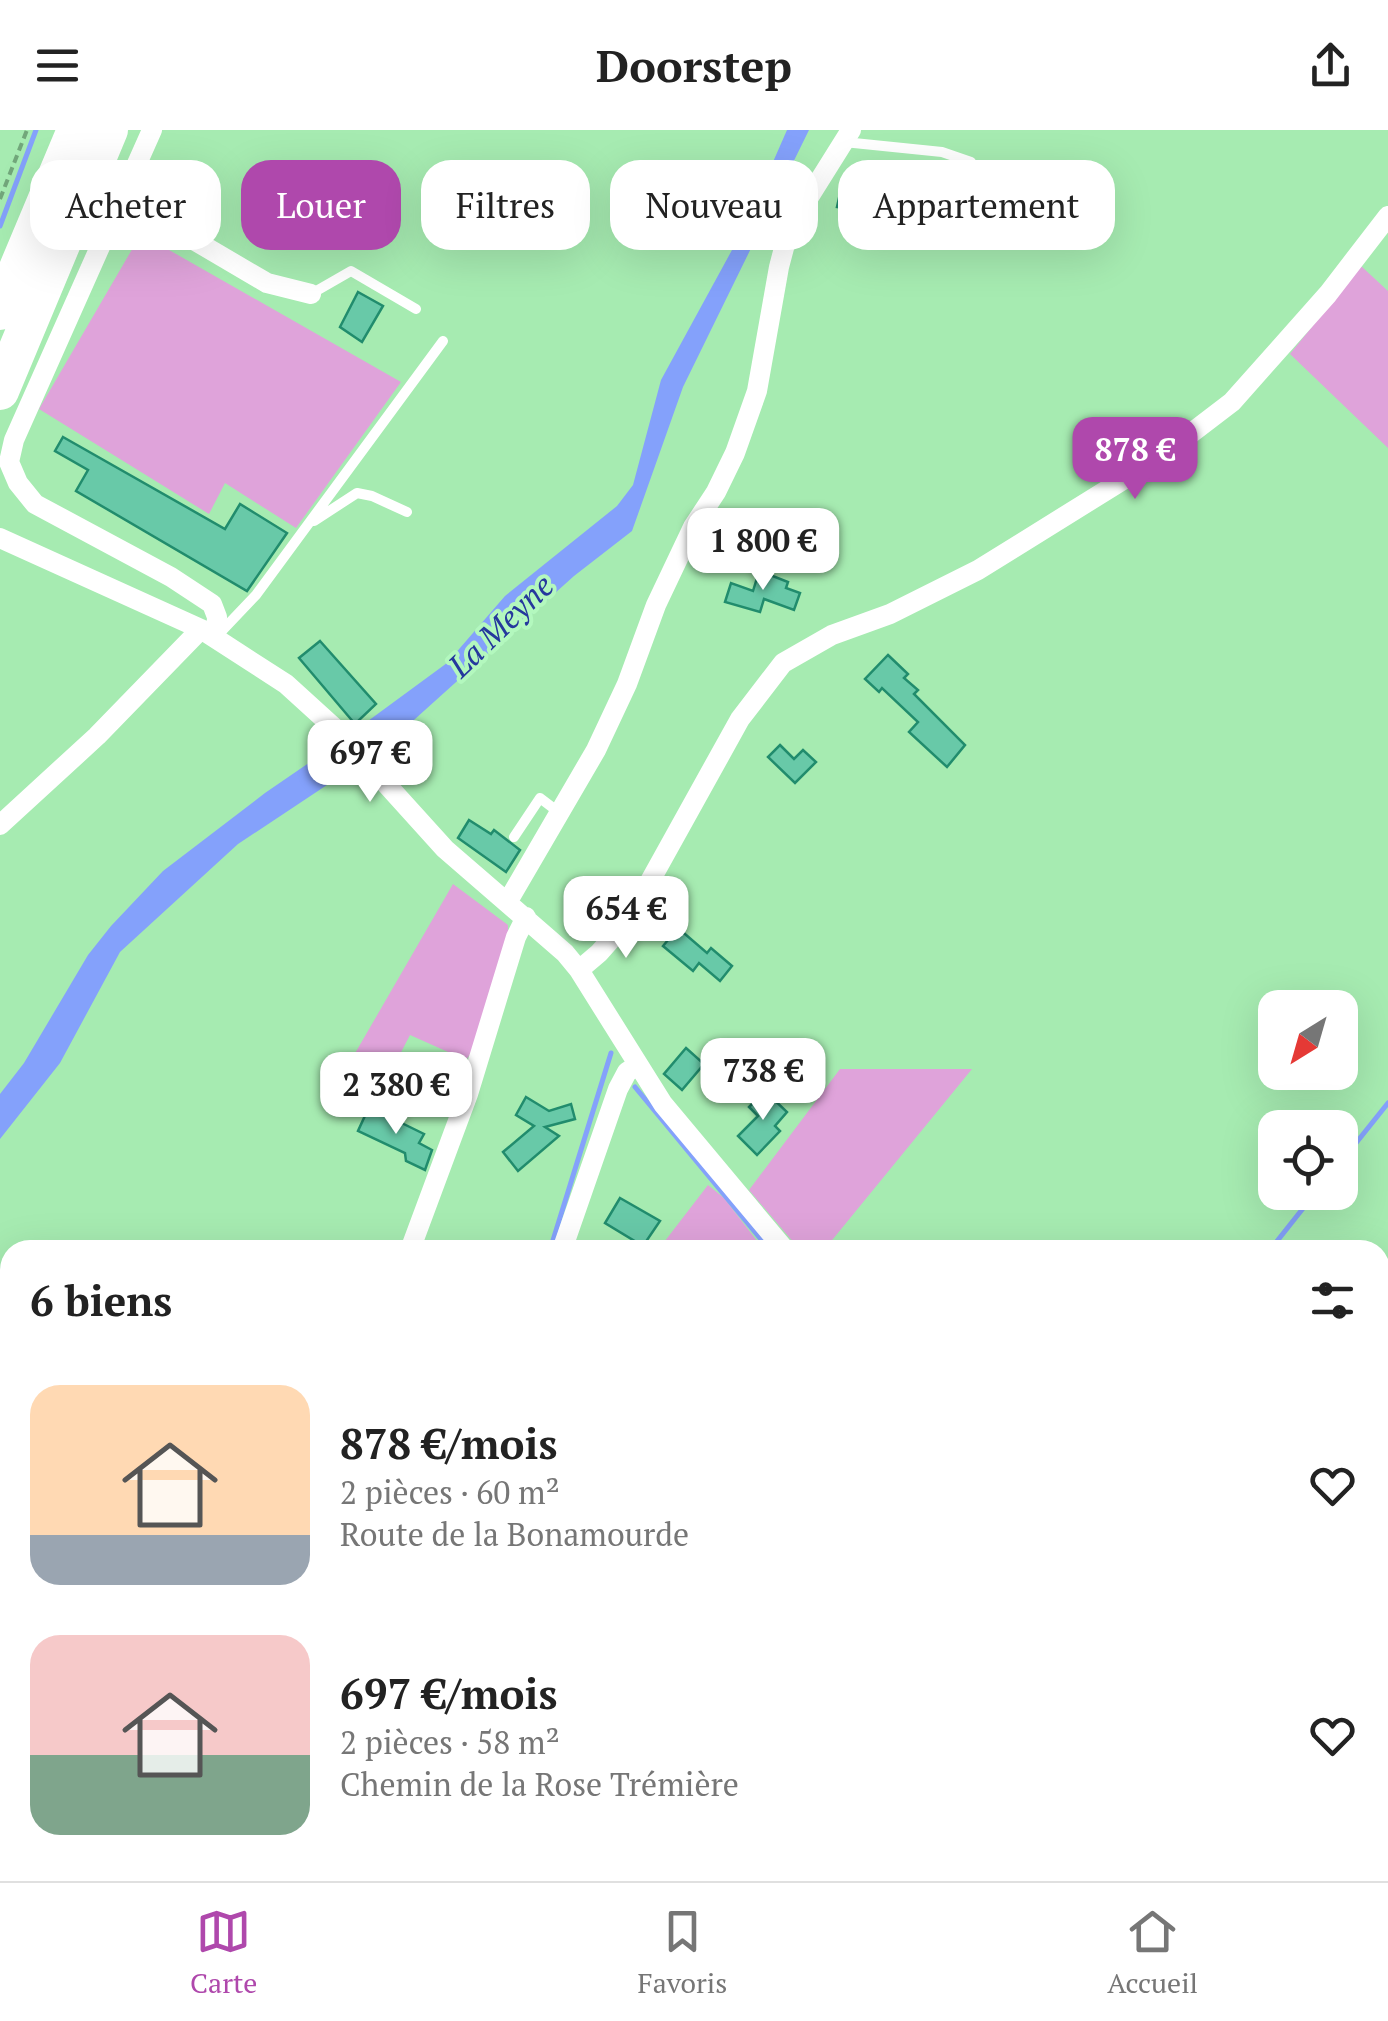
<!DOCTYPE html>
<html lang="fr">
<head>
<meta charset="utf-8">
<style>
  :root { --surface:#fff; --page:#f2f2f2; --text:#222; --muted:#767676; --line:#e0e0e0; --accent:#af48ac }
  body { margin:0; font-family:"PT Serif",serif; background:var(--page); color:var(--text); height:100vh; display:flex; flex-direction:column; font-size:38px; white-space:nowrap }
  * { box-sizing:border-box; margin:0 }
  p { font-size:32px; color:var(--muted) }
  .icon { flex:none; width:55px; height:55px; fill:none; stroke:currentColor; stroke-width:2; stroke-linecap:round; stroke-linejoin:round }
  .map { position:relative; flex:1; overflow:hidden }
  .sheet { position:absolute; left:0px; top:1110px; width:1390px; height:642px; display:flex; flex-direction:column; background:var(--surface); border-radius:30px 30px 0 0; box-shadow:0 10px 40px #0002 }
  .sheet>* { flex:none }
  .guide { position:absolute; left:30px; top:30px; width:1330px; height:90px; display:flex; gap:20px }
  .needle { width:65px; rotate:217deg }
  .fabs { position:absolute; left:1258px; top:860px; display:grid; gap:20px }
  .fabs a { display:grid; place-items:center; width:100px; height:100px; border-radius:20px; background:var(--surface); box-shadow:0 10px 40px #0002; font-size:50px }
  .price { position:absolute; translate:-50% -85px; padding:0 22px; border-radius:20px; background:#fff; color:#222; font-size:32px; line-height:65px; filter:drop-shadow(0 2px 5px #0008) }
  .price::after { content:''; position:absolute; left:50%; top:60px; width:30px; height:22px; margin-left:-15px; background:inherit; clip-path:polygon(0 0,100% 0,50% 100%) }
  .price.selected { background:var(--accent); color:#fff }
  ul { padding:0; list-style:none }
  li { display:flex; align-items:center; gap:30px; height:250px; padding:0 30px }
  li span { display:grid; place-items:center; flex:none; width:280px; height:200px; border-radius:30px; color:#555 }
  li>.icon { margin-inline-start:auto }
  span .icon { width:120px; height:120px; fill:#fffc; stroke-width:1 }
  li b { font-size:42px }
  h2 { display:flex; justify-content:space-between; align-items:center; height:120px; padding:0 30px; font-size:42px }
  .pill { padding:0 35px; border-radius:30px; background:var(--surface); box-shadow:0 10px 40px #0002; font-size:35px; line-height:90px }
  .pill.selected { background:var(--accent); color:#fff }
  header { display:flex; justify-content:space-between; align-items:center; height:130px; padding:0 30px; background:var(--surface); font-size:45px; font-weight:700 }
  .dock { display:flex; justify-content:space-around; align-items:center; height:140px; border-top:2px solid var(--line); background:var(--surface); font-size:28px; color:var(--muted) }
  .dock a { display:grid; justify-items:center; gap:5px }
  .dock .selected { color:var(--accent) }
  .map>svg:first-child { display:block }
  .green { fill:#dfa3da }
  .water { fill:#84a1fb }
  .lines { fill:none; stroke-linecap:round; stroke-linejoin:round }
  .stream { stroke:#84a1fb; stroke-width:5 }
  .building { fill:#68c9a8; stroke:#218c6d; stroke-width:2.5 }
  .path { stroke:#72a77b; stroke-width:4; stroke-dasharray:8 5; stroke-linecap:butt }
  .lane { stroke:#fff; stroke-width:10 }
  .street { stroke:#fff; stroke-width:20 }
  .highway { stroke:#fff; stroke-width:38 }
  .labels { text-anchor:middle; stroke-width:8; stroke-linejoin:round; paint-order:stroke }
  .water-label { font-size:32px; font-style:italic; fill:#25389d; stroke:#b3f8be }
</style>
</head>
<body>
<header><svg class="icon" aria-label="menu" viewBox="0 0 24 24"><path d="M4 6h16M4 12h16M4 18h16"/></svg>Doorstep<svg class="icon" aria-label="share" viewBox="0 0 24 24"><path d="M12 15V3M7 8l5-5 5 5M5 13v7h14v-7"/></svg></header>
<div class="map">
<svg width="1388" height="1751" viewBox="0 0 1388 1751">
  <rect width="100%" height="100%" fill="#a6ebb1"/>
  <path class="green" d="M 141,104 L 401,252 L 296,398 L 225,353 L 209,384 L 39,279 Z
    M 1361,136 L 1388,161 L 1388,318 L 1290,224 Z
    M 453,754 L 508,795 L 508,808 L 472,922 L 466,930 L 410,905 L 396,932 L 370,925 L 357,963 L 339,951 Z
    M 840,939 L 972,939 L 824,1120 L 800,1120 L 749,1060 Z
    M 708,1055 L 724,1068 L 764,1120 L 658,1120 Z"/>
  <path class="water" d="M 787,0 L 809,0 L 683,257 L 632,401 L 574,446 L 375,625 L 353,602 L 447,533 L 505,466 L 617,376 L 633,355 L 661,250 L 744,98 Z
    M 335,615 L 354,637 L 238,714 L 120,822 L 60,933 L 0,1009 L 0,964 L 24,933 L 88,825 L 111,796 L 163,741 L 265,663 Z"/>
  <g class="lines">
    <path class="stream" d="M 0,96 L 36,0
      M 635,957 L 770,1120
      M 1340,1033 L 1388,973
      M 550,1120 L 611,923
      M 1270,1120 L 1316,1062
      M 0,1309 L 10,1317
      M 0,1455 L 10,1440
      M 775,1742 L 787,1751
      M 249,1751 L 249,1742
      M 686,1751 L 691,1742"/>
  </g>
  <path class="building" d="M 841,59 L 957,84 L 955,95 L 926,90 L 923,108 L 857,93 L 860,81 L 837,77 Z
    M 358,162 L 383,176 L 362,212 L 340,197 Z
    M 63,307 L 225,399 L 240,374 L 287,403 L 247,461 L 76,361 L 88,340 L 55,321 Z
    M 761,435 L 772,438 L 770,445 L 788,452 L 786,458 L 800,463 L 794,480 L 764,469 L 760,482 L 725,472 L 731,453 L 753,461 Z
    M 320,511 L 376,574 L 355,594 L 299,528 Z
    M 888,525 L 908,544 L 904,548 L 918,560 L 914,564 L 965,615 L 947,637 L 909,602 L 918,592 L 882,558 L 879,562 L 865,549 Z
    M 780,615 L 794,629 L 803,620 L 816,632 L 795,653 L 768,627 Z
    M 469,690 L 491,704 L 494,700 L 520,720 L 506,742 L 458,708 Z
    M 678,798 L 707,823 L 711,818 L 732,836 L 720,851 L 699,833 L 693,841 L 663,816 Z
    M 686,918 L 704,934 L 682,960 L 664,944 Z
    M 765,961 L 787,982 L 775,996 L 780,1001 L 757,1025 L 738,1006 L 758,986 L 749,977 Z
    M 526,967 L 549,981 L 571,974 L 575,989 L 545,997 L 559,1006 L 518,1041 L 503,1022 L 534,996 L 516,985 Z
    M 369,977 L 424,1004 L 419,1013 L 432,1020 L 425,1040 L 406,1031 L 405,1023 L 358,1001 Z
    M 620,1068 L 660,1091 L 643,1116 L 605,1093 Z"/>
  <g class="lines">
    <path class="path" d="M 0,69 L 27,0
      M 254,1751 L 254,1742"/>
    <path class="lane" d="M 844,12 L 942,22 L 971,32 C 984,57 986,73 976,100
      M 311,164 L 351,141 L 416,179
      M 314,391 L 357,363 L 372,366 L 407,382
      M 217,506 L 256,465 L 443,211
      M 514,707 L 540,668 L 561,684"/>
    <path class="street" d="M 152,0 L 14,310 L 9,332 L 18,353 L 35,374 L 171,447 L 212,474 L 217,487 L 216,507
      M 109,92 L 122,85 L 140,83 L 163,92 L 267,153 L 311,164
      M 0,408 L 201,499 L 286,554 L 341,604 L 445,719 L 565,823 L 579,840 L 663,974 L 785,1120
      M 0,695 L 97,606 L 201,499
      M 508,771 L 596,620 L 627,554 L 656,475 L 693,397 L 716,362 L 735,323 L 757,261 L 779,137 L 789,99 L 851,0
      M 579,840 L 599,823 L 629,789 L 740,589 L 783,533 L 832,505 L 890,484 L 978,440 L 1160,327 L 1232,272 L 1328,164 L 1388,86
      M 410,1120 L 468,964 L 516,807 L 526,787
      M 562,1120 L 618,959 L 627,942 L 638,935
      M 1380,1586 L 1388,1582
      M 389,1751 L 391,1742"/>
    <path class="highway" d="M 0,181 L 76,0
      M 0,261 L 109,0"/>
  </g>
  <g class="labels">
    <g class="water-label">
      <text transform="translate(501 496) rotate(-44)" y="11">La Meyne</text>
    </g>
  </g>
</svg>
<div class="fabs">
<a><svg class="needle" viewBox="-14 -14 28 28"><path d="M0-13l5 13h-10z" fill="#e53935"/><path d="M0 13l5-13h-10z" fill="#767676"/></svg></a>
<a><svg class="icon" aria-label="locate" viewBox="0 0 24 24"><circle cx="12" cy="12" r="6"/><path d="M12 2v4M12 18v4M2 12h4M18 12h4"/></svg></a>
</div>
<b class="price selected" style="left:1135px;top:372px">878 €</b>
<b class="price" style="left:763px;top:463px">1 800 €</b>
<b class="price" style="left:370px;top:675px">697 €</b>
<b class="price" style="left:626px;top:831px">654 €</b>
<b class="price" style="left:763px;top:993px">738 €</b>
<b class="price" style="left:396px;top:1007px">2 380 €</b>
<div class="guide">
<a class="pill">Acheter</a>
<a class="pill selected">Louer</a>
<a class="pill">Filtres</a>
<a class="pill">Nouveau</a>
<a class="pill">Appartement</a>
</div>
<section class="sheet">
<h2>6 biens<svg class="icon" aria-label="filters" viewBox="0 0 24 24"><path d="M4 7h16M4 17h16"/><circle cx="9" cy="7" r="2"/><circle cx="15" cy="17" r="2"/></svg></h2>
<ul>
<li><span style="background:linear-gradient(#ffd9b3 75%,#9aa5b1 0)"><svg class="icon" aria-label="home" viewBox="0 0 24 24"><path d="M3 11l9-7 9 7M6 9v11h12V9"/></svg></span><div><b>878 €/mois</b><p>2 pièces · 60 m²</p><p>Route de la Bonamourde</p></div><svg class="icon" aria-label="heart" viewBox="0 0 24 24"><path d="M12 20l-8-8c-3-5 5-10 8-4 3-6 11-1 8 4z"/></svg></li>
<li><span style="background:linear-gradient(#f6c9c9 60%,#7fa58c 0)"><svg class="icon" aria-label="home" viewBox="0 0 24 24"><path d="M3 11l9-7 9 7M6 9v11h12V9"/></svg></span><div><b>697 €/mois</b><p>2 pièces · 58 m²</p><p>Chemin de la Rose Trémière</p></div><svg class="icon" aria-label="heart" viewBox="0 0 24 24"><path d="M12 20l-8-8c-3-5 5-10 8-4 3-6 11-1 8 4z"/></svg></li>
</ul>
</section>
</div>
<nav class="dock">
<a class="selected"><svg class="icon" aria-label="map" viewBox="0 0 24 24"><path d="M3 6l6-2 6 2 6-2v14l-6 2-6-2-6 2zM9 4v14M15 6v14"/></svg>Carte</a>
<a><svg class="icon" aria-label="saved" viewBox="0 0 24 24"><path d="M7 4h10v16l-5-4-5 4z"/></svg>Favoris</a>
<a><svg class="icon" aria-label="home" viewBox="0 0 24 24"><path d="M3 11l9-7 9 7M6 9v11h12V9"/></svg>Accueil</a>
</nav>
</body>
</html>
